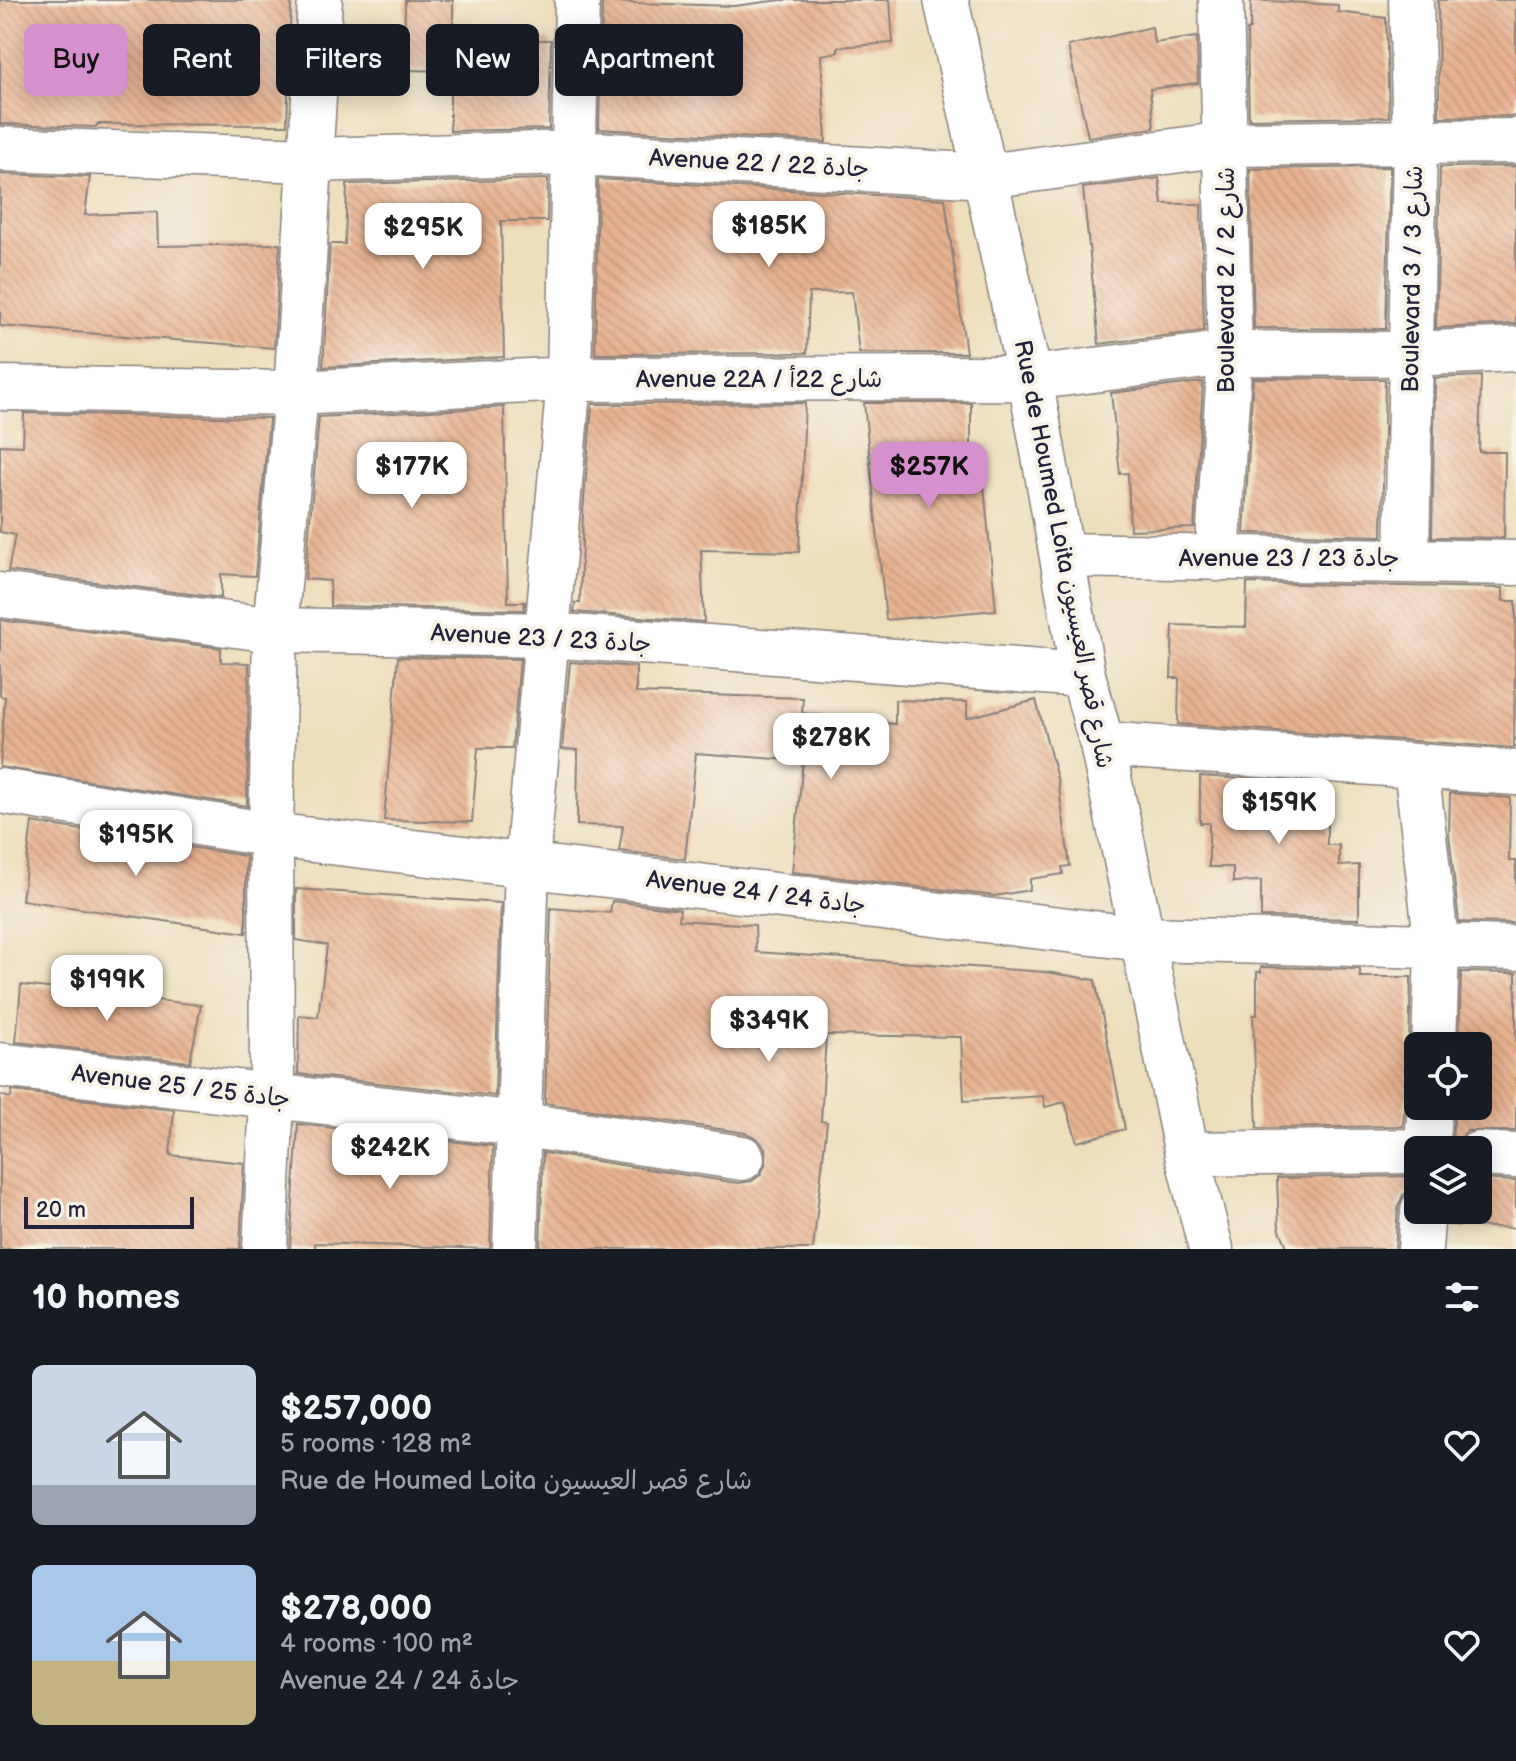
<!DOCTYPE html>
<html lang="en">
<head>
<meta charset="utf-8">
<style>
  :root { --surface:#171b24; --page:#20242c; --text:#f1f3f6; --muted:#9ea1a6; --accent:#d690ce }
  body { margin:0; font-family:"Balsamiq Sans","Playpen Sans Arabic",sans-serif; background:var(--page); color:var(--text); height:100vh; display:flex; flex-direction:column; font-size:30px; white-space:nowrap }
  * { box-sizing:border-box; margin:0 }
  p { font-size:26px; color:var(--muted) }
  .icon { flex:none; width:44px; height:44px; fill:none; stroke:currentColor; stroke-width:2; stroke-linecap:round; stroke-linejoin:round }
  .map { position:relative; height:1249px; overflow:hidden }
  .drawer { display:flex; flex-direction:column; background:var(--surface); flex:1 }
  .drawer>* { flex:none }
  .banner { position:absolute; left:24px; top:24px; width:800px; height:72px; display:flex; gap:16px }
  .buttons { position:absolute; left:1404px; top:1032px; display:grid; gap:16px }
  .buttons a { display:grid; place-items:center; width:88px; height:88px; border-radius:12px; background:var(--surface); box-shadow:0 4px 20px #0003; font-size:40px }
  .scale { position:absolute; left:24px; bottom:20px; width:170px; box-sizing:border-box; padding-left:8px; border:4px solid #22223b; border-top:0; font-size:22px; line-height:28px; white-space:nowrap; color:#22223b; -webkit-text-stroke:6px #f7f3e8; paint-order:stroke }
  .price { position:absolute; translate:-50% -68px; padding:0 18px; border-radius:16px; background:#fff; color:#222; font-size:26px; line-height:52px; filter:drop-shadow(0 2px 4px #0008) }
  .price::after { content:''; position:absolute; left:50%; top:48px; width:24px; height:18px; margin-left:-12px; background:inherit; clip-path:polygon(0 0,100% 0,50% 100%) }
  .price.active { background:var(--accent); color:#111 }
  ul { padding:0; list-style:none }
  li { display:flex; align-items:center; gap:24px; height:200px; padding:0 32px }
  li span { display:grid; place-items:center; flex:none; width:224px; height:160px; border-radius:12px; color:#555 }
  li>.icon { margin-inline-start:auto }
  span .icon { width:96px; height:96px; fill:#fffc; stroke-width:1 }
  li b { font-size:34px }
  h2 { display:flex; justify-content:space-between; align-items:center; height:96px; padding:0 32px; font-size:34px }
  .tag { padding:0 28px; border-radius:12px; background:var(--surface); box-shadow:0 4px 20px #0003; font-size:28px; line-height:72px }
  .tag.active { background:var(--accent); color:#111 }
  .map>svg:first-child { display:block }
  .building { fill:url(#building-back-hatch) }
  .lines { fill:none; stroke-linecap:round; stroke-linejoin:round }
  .minor-casing { stroke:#88807c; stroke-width:47 }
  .minor { stroke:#fff; stroke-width:44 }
  .labels { text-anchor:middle; stroke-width:8; stroke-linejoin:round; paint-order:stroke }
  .street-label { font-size:24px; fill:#22223b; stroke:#f7f3e8 }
</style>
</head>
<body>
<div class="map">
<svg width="1516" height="1249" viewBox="0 0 1516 1249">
  <defs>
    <pattern id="building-back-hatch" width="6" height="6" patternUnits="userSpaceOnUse" patternTransform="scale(2)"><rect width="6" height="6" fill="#e7b190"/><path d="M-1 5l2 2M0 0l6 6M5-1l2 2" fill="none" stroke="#c6987d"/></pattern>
  </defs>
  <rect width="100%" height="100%" fill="#f7f3e8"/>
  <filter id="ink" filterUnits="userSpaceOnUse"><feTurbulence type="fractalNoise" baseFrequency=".0125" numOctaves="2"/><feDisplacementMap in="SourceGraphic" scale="16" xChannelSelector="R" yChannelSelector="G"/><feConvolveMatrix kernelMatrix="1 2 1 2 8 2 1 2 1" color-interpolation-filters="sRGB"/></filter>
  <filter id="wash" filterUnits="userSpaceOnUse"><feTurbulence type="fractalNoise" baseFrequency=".006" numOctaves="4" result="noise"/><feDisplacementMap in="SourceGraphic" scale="32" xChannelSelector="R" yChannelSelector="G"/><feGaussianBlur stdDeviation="1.8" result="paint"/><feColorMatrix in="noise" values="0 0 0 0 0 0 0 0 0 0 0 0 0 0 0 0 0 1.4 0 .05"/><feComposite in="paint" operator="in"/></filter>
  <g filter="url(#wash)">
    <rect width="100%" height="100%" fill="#eddebc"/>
    <g id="blocks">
      <path class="building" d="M 0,0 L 291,0 L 287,125 L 97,124 L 96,127 L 0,124 Z
        M 405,0 L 453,0 L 453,40 L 551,40 L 549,129 L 450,131 L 450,71 L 404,70 Z
        M 781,0 L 890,0 L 893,43 L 838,47 L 838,52 L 821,55 L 826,142 L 599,129 L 602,2 L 734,6 Z
        M 1251,0 L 1338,5 L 1338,12 L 1386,18 L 1389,117 L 1249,119 L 1247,30 L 1250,29 Z
        M 1438,0 L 1516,0 L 1516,116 L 1439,117 Z
        M 1152,27 L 1154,43 L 1197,37 L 1198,83 L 1150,89 L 1154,128 L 1088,137 L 1068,46 Z
        M 1516,166 L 1516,324 L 1436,328 L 1440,167 Z
        M 1390,167 L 1386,329 L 1254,328 L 1250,169 Z
        M 0,174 L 90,177 L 85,215 L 157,212 L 158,246 L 280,244 L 274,348 L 0,326 Z
        M 1159,178 L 1162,204 L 1201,204 L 1204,331 L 1099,344 L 1083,188 Z
        M 548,179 L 547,221 L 501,221 L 504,357 L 323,367 L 330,244 L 345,244 L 347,184 Z
        M 598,179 L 945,199 L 966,353 L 859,353 L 852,292 L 809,293 L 807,353 L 595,354 Z
        M 1481,376 L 1479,452 L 1505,452 L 1504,538 L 1432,537 L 1435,378 Z
        M 1253,378 L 1385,379 L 1382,536 L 1244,533 Z
        M 1203,382 L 1194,528 L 1130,530 L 1128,473 L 1120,474 L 1111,393 Z
        M 805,403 L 799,552 L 701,550 L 704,622 L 574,612 L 575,603 L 580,603 L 583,511 L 592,404 Z
        M 864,403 L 971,403 L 971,467 L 982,466 L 996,610 L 886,620 Z
        M 504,407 L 508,602 L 525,602 L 524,610 L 330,606 L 330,581 L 305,579 L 319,417 Z
        M 24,413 L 269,418 L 255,576 L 221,574 L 221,598 L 8,571 L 15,535 L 0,532 L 0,445 L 23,446 Z
        M 1247,583 L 1503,588 L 1503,601 L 1516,601 L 1514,748 L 1178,724 L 1179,678 L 1171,678 L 1173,625 L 1246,627 Z
        M 0,620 L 221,648 L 221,662 L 249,663 L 247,806 L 0,767 L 5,697 L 0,696 Z
        M 398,657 L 520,659 L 512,748 L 478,748 L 472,822 L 384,820 Z
        M 570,662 L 636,667 L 636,693 L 803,698 L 802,713 L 895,724 L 895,700 L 967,702 L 967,718 L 1036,700 L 1058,782 L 1070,866 L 1062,867 L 1063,874 L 1030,879 L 1030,890 L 995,896 L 792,872 L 803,761 L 696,753 L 685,859 L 619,851 L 623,826 L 577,825 L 578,750 L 562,749 Z
        M 1200,776 L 1327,785 L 1327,845 L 1339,845 L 1339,866 L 1359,865 L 1359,919 L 1261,917 L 1261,881 L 1233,882 L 1233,867 L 1209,867 L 1209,823 L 1200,823 Z
        M 1450,793 L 1510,798 L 1509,861 L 1516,861 L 1516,923 L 1459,922 L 1449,834 Z
        M 32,822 L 246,856 L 246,933 L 22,900 Z
        M 296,889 L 501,903 L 495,1096 L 298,1074 L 299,1015 L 318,1017 L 327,945 L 296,940 Z
        M 612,901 L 680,909 L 679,920 L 755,925 L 756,952 L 1046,972 L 1095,980 L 1125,1129 L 1077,1142 L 1065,1102 L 1045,1107 L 1043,1096 L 964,1101 L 961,1037 L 826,1035 L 821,1121 L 827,1122 L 813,1249 L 540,1249 L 543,1153 L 738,1183 L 752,1181 L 761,1174 L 766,1162 L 765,1148 L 757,1138 L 746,1133 L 545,1103 L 551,908 L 610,913 Z
        M 1261,967 L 1360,969 L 1360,977 L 1411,977 L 1409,1045 L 1418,1064 L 1418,1084 L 1409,1092 L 1405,1103 L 1403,1126 L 1257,1128 L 1253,1015 L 1257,1015 L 1257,972 L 1261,972 Z
        M 1461,972 L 1516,973 L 1516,1131 L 1467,1131 L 1451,1150 L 1455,1106 L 1478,1106 L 1478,1046 L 1459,1046 Z
        M 21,985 L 201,1005 L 190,1062 L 16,1042 Z
        M 12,1091 L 174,1110 L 170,1155 L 244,1163 L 240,1249 L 0,1249 L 0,1095 L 11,1098 Z
        M 298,1124 L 493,1146 L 490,1249 L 315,1243 L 315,1249 L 290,1249 Z
        M 1418,1176 L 1418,1186 L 1403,1195 L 1398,1207 L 1395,1249 L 1288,1249 L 1279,1228 L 1277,1178 Z
        M 1478,1179 L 1516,1181 L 1516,1228 L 1447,1225 L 1448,1210 L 1478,1210 Z"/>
    </g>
  </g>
  <g filter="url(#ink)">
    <use href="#blocks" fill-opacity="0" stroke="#88807c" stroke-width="2"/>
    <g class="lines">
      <g class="minor-casing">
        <path id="minor" d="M 946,0 L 1030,378 L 1083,675 L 1102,744 L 1187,1154 L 1211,1249
          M 0,149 L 309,160 L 576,153 L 987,176 L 1225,144 L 1516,141
          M 0,388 L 296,393 L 569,379 L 1030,378 L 1230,353 L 1411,354 L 1516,349
          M 1062,555 L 1516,563
          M 1407,558 L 1415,142 L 1411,0
          M 1217,559 L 1230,353 L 1221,0
          M 0,595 L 275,630 L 548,635 L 1083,675
          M 1102,744 L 1516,773
          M 1416,767 L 1437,948 L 1434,1046
          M 0,791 L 271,835 L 1143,939 L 1516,948
          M 0,1065 L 517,1124 L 742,1158
          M 1426,1150 L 1430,1106
          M 1187,1154 L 1418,1151
          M 1478,1154 L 1516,1156
          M 265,1249 L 272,1098 L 271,835 L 275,630 L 296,393 L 320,0
          M 515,1249 L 527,864 L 569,379 L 577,0
          M 1420,1249 L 1423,1210"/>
      </g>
      <use href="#minor" class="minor"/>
    </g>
  </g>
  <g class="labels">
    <g class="street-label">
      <text transform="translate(759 163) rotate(3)" y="8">Avenue 22 / جادة 22</text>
      <text transform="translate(1412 279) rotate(-89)" y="8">Boulevard 3 / شارع 3</text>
      <text transform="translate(1226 280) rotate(-90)" y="8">Boulevard 2 / شارع 2</text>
      <text x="759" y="387">Avenue 22A / شارع 22أ</text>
      <text transform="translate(1064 554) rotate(79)" y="8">Rue de Houmed Loita شارع قصر العيسيون</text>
      <text x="1289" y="566">Avenue 23 / جادة 23</text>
      <text transform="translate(541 638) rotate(3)" y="8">Avenue 23 / جادة 23</text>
      <text transform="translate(756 892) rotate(7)" y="8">Avenue 24 / جادة 24</text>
      <text transform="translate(181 1086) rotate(7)" y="8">Avenue 25 / جادة 25</text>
    </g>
  </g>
</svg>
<div class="buttons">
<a><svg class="icon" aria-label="locate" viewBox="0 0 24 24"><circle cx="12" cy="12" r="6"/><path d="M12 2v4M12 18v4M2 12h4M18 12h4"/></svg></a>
<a><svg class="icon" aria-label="layers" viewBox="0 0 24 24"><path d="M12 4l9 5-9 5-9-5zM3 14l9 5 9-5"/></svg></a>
</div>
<div class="scale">20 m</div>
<b class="price" style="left:769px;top:269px">$185K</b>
<b class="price" style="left:423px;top:271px">$295K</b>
<b class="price" style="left:412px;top:510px">$177K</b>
<b class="price active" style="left:929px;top:510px">$257K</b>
<b class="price" style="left:831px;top:781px">$278K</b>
<b class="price" style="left:1279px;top:846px">$159K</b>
<b class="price" style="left:136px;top:878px">$195K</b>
<b class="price" style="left:107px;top:1023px">$199K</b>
<b class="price" style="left:769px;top:1064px">$349K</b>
<b class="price" style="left:390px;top:1191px">$242K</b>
<div class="banner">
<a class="tag active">Buy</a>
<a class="tag">Rent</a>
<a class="tag">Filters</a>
<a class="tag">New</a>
<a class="tag">Apartment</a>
</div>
</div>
<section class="drawer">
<h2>10 homes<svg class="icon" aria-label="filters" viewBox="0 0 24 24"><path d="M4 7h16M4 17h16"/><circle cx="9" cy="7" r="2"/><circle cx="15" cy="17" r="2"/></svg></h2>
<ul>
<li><span style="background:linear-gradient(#c9d6e8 75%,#9aa5b1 0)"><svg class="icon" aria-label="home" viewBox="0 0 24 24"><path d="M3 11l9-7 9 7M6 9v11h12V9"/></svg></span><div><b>$257,000</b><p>5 rooms · 128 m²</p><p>Rue de Houmed Loita شارع قصر العيسيون</p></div><svg class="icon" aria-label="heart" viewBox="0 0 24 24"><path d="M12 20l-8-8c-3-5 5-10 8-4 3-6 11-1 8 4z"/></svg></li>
<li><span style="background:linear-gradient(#a9c7e8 60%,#c2b280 0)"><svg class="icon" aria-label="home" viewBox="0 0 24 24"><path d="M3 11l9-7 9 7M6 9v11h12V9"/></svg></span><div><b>$278,000</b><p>4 rooms · 100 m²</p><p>Avenue 24 / جادة 24</p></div><svg class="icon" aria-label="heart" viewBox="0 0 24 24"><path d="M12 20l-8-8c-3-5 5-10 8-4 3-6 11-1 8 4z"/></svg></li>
</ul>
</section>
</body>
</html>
